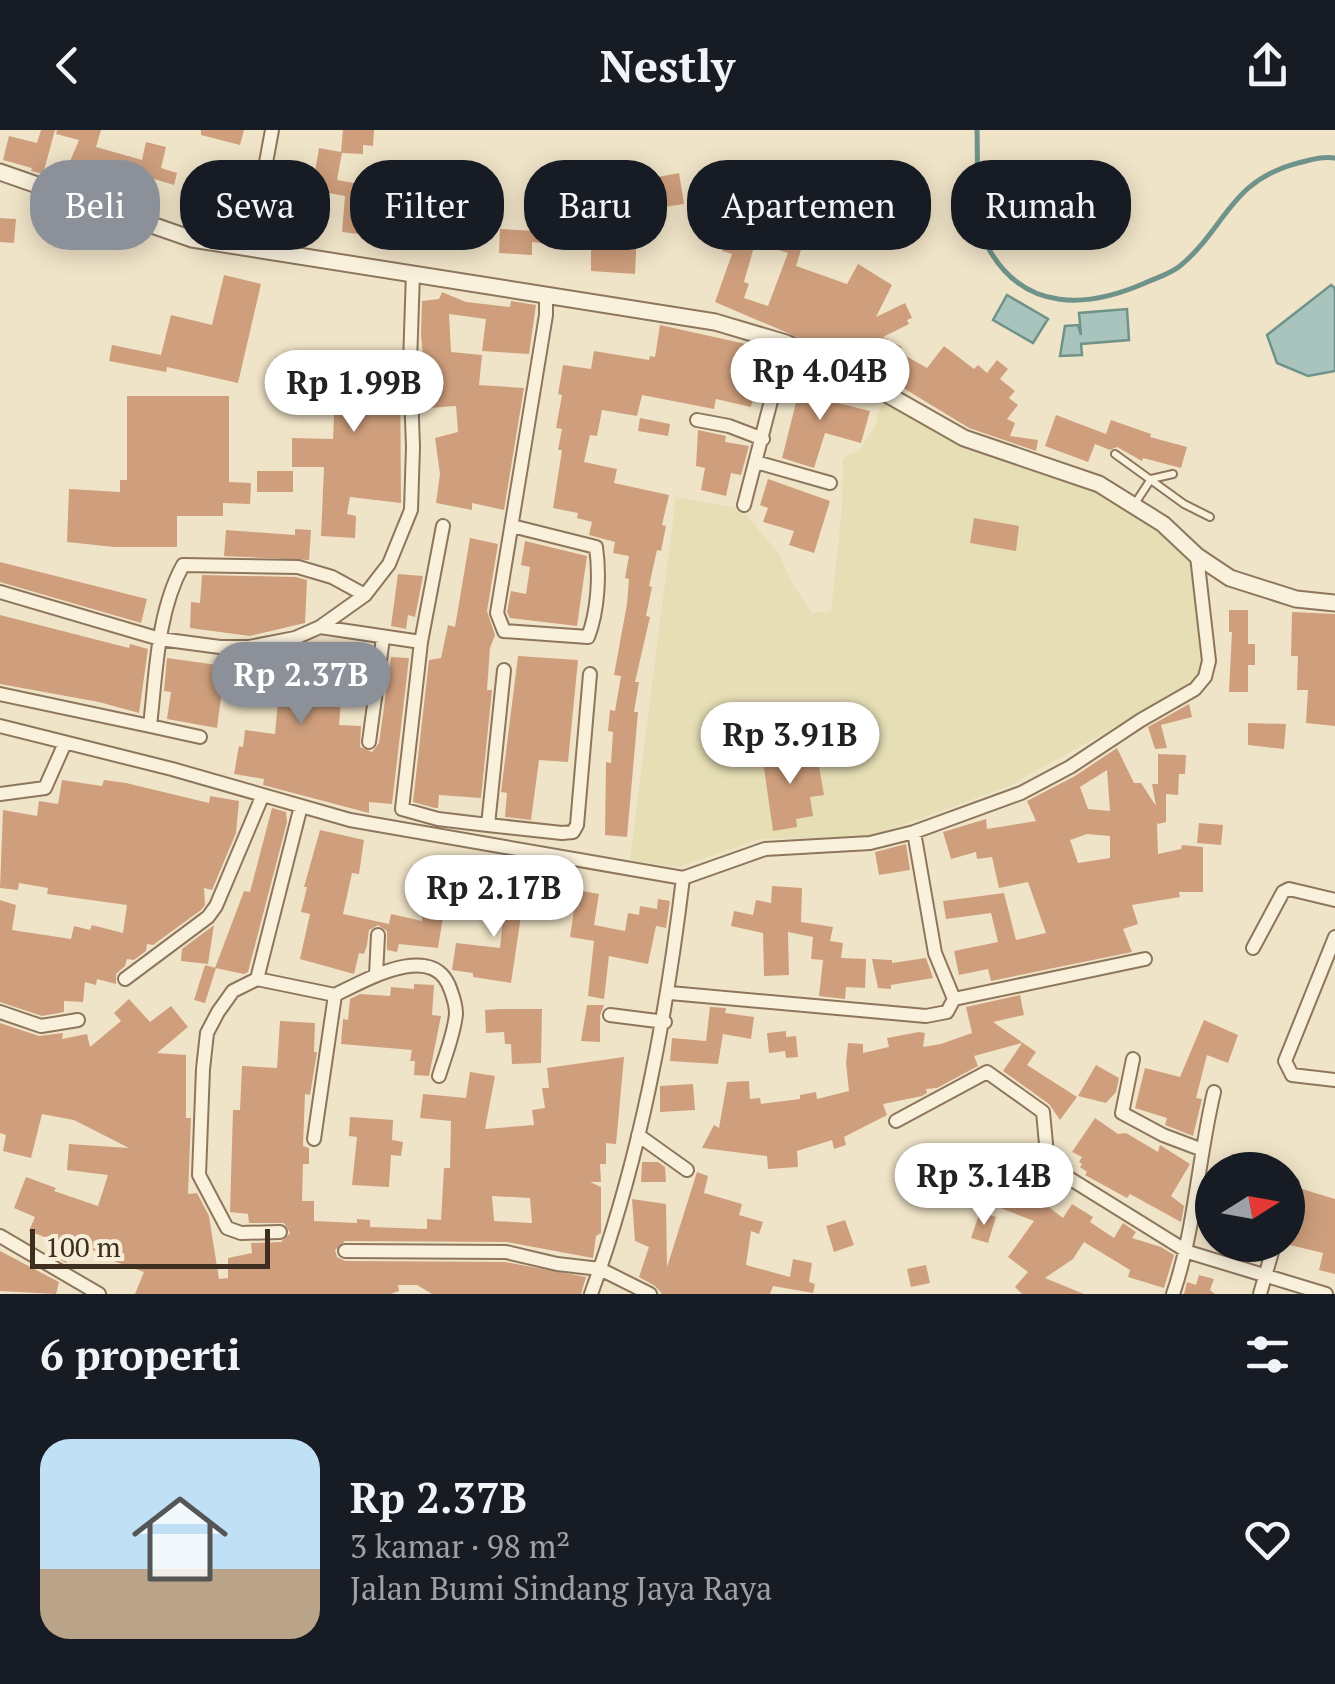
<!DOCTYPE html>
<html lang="id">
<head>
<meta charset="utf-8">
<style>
  :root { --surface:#171b24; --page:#20242c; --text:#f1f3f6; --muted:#9ea1a6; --accent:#8c9099 }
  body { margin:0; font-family:"PT Serif",serif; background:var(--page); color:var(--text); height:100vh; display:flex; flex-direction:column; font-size:38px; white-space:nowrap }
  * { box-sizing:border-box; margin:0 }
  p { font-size:32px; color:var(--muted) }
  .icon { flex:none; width:55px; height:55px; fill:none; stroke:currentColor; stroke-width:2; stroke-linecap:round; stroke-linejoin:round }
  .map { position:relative; height:1164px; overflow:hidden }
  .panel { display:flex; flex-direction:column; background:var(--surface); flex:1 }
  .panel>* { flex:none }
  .top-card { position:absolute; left:30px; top:30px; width:1275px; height:90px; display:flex; gap:20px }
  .needle { width:65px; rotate:79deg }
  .fabs { position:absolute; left:1195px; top:1022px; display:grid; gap:20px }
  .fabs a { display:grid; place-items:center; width:110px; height:110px; border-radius:50%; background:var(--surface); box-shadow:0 5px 25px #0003; font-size:50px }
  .scale { position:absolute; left:30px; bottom:25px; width:240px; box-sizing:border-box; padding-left:10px; border:5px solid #3d2e20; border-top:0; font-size:28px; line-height:35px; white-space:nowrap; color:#3d2e20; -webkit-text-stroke:8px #f7eed8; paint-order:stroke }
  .price { position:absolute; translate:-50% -85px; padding:0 22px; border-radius:35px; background:#fff; color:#222; font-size:32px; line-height:65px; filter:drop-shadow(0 2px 5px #0008) }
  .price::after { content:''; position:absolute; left:50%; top:60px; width:30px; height:22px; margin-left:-15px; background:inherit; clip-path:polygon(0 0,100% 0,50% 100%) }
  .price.active { background:var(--accent); color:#fff }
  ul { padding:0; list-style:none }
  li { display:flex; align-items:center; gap:30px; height:250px; padding:0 40px }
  li span { display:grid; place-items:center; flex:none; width:280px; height:200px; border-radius:30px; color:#555 }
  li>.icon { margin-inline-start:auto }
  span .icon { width:120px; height:120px; fill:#fffc; stroke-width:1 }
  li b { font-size:42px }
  h2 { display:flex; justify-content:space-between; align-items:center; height:120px; padding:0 40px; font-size:42px }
  .pill { padding:0 35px; border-radius:40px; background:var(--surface); box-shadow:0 5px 25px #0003; font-size:35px; line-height:90px }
  .pill.active { background:var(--accent); color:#fff }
  header { display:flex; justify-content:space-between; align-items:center; height:130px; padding:0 40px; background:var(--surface); font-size:45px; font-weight:700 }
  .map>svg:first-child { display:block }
  .farmland { fill:#e6deb5 }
  .water { fill:#a9c4bc; stroke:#6f938a; stroke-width:2.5 }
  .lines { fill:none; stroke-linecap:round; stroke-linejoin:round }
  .stream { stroke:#6f938a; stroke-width:5 }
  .building { fill:#cf9f7d; fill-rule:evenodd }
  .service-casing { stroke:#8d765c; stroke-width:10 }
  .minor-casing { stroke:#8d765c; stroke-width:16 }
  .tertiary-casing { stroke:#8d765c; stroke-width:19 }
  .service { stroke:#faf1dc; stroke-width:6 }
  .minor { stroke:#faf1dc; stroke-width:12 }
  .tertiary { stroke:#faf1dc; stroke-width:15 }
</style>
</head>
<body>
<header><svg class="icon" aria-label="back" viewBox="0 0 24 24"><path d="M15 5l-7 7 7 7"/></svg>Nestly<svg class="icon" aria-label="share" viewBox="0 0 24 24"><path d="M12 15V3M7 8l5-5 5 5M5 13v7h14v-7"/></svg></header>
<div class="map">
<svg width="1335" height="1164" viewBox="0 0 1335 1164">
  <rect width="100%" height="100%" fill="#f0e4c8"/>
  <path class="farmland" d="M 887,273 L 900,275 L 1093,359 L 1171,409 L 1195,437 L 1204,523 L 1200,539 L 1193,550 L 1174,564 L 1009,656 L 869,707 L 760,709 L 678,737 L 630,730 L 676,367 L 741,379 L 779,424 L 792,453 L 812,483 L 831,481 L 842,378 L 843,329 L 848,324 L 859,321 L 875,296 L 880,278 Z"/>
  <path class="water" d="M 1331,155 L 1335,158 L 1335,241 L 1308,246 L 1277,233 L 1267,205 Z
    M 1007,165 L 1048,189 L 1033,213 L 993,190 Z
    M 1127,179 L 1129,210 L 1081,214 L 1082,225 L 1060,226 L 1065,196 L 1078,195 L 1081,205 L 1079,183 Z"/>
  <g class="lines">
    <path class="stream" d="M 977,0 C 978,31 975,95 990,121 C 1026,182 1088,178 1145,153 C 1156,148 1170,144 1180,136 C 1226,98 1229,51 1298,33 C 1311,30 1322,26 1335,28"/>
  </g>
  <path class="building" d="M 41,0 L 55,0 L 43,44 L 31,41 L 32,38 L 3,30 L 9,6 L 37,13 Z
    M 57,0 L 101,0 L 96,17 L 142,30 L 146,12 L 166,17 L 161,38 L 177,43 L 174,55 L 128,41 L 127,47 L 122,46 L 114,70 L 89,61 L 93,51 L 66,41 L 79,10 L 56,4 Z
    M 201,0 L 244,0 L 240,15 L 201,5 Z
    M 343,0 L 374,0 L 373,16 L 363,15 L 363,24 L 342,23 L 337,50 L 366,55 L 361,80 L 450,89 L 448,115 L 342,102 L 345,66 L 312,60 L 319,18 L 341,22 Z
    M 679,43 L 684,74 L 638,81 L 635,144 L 591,141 L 591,83 L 585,61 Z
    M 279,47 L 306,50 L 304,77 L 276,75 Z
    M 217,57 L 248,63 L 242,90 L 211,83 Z
    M 728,77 L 745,79 L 744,87 L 797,103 L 799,94 L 828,103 L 824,116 L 804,110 L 796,136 L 847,154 L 858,134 L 892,155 L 876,187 L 905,173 L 912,188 L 907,190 L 909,194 L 883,207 L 902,217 L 899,222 L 927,238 L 944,216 L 974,239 L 978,235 L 987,243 L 997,230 L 1008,239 L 1000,249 L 1015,261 L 1009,268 L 1018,275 L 1007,289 L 1015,293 L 1010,306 L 1038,310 L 1036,321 L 969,298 L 872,239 L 715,172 L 732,124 L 722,121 L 730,92 L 726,91 ZM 755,113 L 788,123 L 768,176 L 744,168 L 749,154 L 744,152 Z
    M 0,88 L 16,89 L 14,113 L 0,112 Z
    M 538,96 L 566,99 L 564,116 L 532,112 L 532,125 L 499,123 L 500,99 L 537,101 Z
    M 224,145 L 261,154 L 238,253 L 167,237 L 166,242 L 109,231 L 112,215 L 161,225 L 171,185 L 212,195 Z
    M 442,162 L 466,172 L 510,177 L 511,171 L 536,175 L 529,224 L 482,221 L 486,189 L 449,184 L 451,222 L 482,225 L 479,255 L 524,258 L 504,380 L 472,373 L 472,380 L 436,373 L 440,344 L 435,308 L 458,302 L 456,276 L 428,278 L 421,205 L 422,171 L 439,169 Z
    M 660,195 L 755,216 L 747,258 L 755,259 L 751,277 L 716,269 L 714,279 L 642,265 L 637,286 L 602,280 L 597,306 L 590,305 L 584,332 L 617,339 L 614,353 L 669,365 L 662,395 L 666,396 L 661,421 L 657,420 L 649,456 L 652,457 L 646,486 L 650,487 L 635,552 L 639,552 L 634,582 L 638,582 L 627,707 L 605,705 L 606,632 L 611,633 L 613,602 L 608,601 L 610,580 L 615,581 L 621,546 L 614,545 L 627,474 L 629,449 L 625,448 L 629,426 L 613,423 L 615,412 L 589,405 L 592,392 L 577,388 L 578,383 L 553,378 L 562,320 L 558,320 L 562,299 L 556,298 L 562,265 L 558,264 L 563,235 L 591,239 L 594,221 L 649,230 L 650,226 L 655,227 Z
    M 330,220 L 400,227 L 401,373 L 350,367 L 347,384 L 356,386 L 355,408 L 321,406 L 324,337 L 292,337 L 292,308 L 333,309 L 334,285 L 299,283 L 301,250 L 329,252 Z
    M 804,241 L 820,246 L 813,267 L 870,281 L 861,313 L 825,303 L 814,338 L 782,328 Z
    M 127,266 L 229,266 L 229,352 L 251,353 L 250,374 L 223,373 L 223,386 L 177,386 L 177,417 L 114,417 L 67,412 L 69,359 L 120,362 L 120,350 L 127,350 Z
    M 1056,285 L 1106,304 L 1111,290 L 1151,304 L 1150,307 L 1187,317 L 1181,338 L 1143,328 L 1142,331 L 1117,317 L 1110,320 L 1095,314 L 1088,332 L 1045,316 Z
    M 640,288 L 670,294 L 668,306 L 638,301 Z
    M 698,300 L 726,306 L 725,312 L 749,316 L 741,345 L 731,343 L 726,366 L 701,360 L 705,338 L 696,336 Z
    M 257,341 L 293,341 L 293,362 L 257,362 Z
    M 768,349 L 830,371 L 814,423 L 789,415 L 794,401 L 763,392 L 768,378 L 760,375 Z
    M 974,388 L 1019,396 L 1016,421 L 970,413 Z
    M 295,399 L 311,400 L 309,430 L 224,426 L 226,400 L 295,405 Z
    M 470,408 L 498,414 L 487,481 L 495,505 L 490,518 L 487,560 L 492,560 L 481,668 L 439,665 L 438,678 L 435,678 L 413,672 L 429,530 L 441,528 L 448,495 L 455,497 Z
    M 525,411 L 587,426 L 577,496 L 510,488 L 507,482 L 511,461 L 526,464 L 530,437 L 521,435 Z
    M 0,432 L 147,469 L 141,493 L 0,452 Z
    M 398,444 L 423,446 L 415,487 L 408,485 L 406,499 L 391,496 Z
    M 202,445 L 296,447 L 307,450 L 305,493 L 250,506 L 190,498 L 191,472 L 200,473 Z
    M 1229,480 L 1248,480 L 1248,514 L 1255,514 L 1255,535 L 1248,535 L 1248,562 L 1229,562 L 1232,502 L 1229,502 Z
    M 1292,482 L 1335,484 L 1335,596 L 1306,593 L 1308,560 L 1297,560 L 1298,526 L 1291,526 Z
    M 0,485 L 129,518 L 130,514 L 148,519 L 139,583 L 99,572 L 0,554 Z
    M 518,526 L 578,530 L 568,632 L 539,630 L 531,690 L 505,687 L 507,663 L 501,662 Z
    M 391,527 L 409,528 L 392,674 L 369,672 L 369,683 L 263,655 L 264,649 L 234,644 L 239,616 L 243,617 L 245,600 L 275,604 L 278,571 L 221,567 L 217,598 L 167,589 L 171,562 L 164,561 L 167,528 L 253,540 L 251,551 L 283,554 L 284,539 L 303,541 L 304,533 L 369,535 L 364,571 L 341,570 L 339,595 L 361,596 L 360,617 L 372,622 L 379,613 Z
    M 1189,574 L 1192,587 L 1161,595 L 1167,618 L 1155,619 L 1148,597 Z
    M 1248,593 L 1286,594 L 1284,619 L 1248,615 Z
    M 785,613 L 788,636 L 818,631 L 824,665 L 810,667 L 813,686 L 796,689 L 797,697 L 773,701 L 761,617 Z
    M 1117,618 L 1134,653 L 1141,653 L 1156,676 L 1152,654 L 1158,654 L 1158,624 L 1186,625 L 1185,644 L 1179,644 L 1178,665 L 1166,664 L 1166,692 L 1158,694 L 1157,692 L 1158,724 L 1181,719 L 1182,715 L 1203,717 L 1203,762 L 1179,762 L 1180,767 L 1132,775 L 1138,794 L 1123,799 L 1132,822 L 991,851 L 988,839 L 959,845 L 954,821 L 998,812 L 991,783 L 946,789 L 943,771 L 1004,763 L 1016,810 L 1046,803 L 1028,752 L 999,758 L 992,727 L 977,729 L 976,722 L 951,729 L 943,702 L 986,689 L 987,699 L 1036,691 L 1027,671 L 1075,646 ZM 1107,640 L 1110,681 L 1088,679 L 1080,657 ZM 1087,704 L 1110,706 L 1110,728 L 1078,733 L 1070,710 Z
    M 62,650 L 102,656 L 104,650 L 126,653 L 209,673 L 210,666 L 239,671 L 236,703 L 212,760 L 204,758 L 205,775 L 201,780 L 153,815 L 147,814 L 146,821 L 134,830 L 127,829 L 125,836 L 116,844 L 116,854 L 97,849 L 96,855 L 85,852 L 83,872 L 64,871 L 64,882 L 42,886 L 0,872 L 0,770 L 16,775 L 12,800 L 71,809 L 74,796 L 90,800 L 92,795 L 123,803 L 127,775 L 47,764 L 48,758 L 19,753 L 18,760 L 0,758 L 3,680 L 37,686 L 39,671 L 58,674 Z
    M 272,678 L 286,682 L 287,692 L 248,842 L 244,844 L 215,838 L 244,761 L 250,762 Z
    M 1199,693 L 1223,695 L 1221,715 L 1197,713 Z
    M 320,700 L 364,710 L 359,744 L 352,743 L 343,784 L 389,794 L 391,784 L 422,791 L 424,778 L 444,781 L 438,818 L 399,814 L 397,822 L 387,820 L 387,801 L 378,795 L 369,800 L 367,815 L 364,824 L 359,823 L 354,844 L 300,829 L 310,784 L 301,782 L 307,757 L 304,757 Z
    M 906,714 L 910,740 L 879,745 L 875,722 Z
    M 772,756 L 802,758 L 801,792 L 833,797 L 830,811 L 843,813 L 841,828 L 866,829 L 865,858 L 846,857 L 845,869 L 819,866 L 823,830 L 811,829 L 813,807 L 788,802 L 789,845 L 764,846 L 763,803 L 731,796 L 734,781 L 753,785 L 756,770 L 771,773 Z
    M 484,759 L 524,766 L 511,853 L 473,847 L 473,843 L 452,840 L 456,813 L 500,818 L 503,790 L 481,787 Z
    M 577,760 L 599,764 L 594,795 L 625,801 L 628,783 L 639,785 L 640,776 L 657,779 L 658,769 L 670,771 L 666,798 L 656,796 L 648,834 L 609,826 L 604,869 L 588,866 L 594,811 L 570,807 Z
    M 214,795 L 208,834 L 181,831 L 182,819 Z
    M 926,828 L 933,848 L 891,855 L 891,859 L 878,858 L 872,829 L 892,830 L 892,833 Z
    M 205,835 L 216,838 L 205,873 L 194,870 Z
    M 414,854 L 434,855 L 432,885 L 441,886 L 429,946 L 414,945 L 415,931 L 410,931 L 412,920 L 341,914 L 343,889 L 348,890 L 350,869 L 360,864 L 390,866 L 391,857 L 414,859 Z
    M 1020,865 L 1024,885 L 993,892 L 1036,922 L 1027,935 L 1077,967 L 1060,990 L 1049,974 L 1003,941 L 1022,913 L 974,926 L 978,936 L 937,958 L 926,959 L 927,963 L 922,966 L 883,974 L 887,985 L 844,1007 L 846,1015 L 834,1019 L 832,1010 L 797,1021 L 798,1037 L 768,1039 L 767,1026 L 702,1018 L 714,995 L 719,998 L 727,952 L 749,951 L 750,969 L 760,968 L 761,974 L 800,969 L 800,965 L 816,962 L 817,969 L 849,961 L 846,933 L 848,913 L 863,914 L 863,923 L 889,917 L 887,908 L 919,902 L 925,903 L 923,917 L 941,914 L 972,903 L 966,877 Z
    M 129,869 L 150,892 L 171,876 L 188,897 L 157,923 L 186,925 L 186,988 L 191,988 L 188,1064 L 197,1063 L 209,1086 L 219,1149 L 228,1148 L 228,1128 L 252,1123 L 251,1113 L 281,1112 L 290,1103 L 284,1093 L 249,1093 L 248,1084 L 230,1082 L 233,980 L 240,980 L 242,936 L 277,938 L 280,891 L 315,893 L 314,922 L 317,922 L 310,965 L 305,964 L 303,1016 L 309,1018 L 309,1034 L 303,1034 L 302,1071 L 314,1071 L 314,1091 L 357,1093 L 357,1089 L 370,1090 L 370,1097 L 427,1099 L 427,1089 L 441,1090 L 444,1038 L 450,1038 L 451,991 L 420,988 L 423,964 L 466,968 L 470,942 L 495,946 L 485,999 L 534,995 L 532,980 L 545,978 L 542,958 L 549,958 L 547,938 L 624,927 L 616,1014 L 606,1013 L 606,1034 L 600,1034 L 601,1052 L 590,1052 L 601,1057 L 601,1103 L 596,1106 L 593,1128 L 506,1112 L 345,1111 L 335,1120 L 337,1127 L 345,1131 L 505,1132 L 586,1147 L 581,1164 L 432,1164 L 417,1155 L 398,1155 L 399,1161 L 391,1164 L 135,1164 L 144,1142 L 105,1128 L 106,1125 L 74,1113 L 66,1133 L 52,1125 L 57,1112 L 29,1101 L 35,1087 L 14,1078 L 26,1047 L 56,1058 L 54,1061 L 98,1076 L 108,1045 L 67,1040 L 69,1014 L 129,1018 L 74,990 L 42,984 L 31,1028 L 3,1021 L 6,1005 L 0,1003 L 0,893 L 39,906 L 63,903 L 62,909 L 87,904 L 90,917 L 121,891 L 114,883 ZM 492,1066 L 530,1068 L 532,1093 L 494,1091 Z
    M 587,875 L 604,875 L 600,885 L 600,912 L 581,911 Z
    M 710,877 L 726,878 L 725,883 L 754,887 L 751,909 L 723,904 L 718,934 L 670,931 L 672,908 L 706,911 Z
    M 499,879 L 542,879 L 541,933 L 512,934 L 511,914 L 505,914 L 504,902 L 486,903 L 485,880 Z
    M 1204,890 L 1238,905 L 1228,933 L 1207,925 L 1196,968 L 1202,969 L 1193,1006 L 1165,995 L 1167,988 L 1135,978 L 1145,938 L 1180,947 Z
    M 786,901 L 786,907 L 796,906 L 798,927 L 786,928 L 785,921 L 769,923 L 767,903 Z
    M 1096,935 L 1119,948 L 1116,962 L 1106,973 L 1078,966 Z
    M 693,954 L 695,980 L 660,982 L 660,956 Z
    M 350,987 L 393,990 L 392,1010 L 403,1012 L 401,1026 L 391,1025 L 389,1057 L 352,1055 L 357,1007 L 349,1006 Z
    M 1095,988 L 1118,1004 L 1126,1003 L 1158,1022 L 1160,1015 L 1190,1034 L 1171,1066 L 1184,1076 L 1181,1092 L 1130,1064 L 1127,1068 L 1085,1045 L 1087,1042 L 1080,1037 L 1082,1034 L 1079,1032 L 1082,1027 L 1072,1022 Z
    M 967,1028 L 994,1033 L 989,1058 L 963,1054 Z
    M 642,1032 L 658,1032 L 665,1037 L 666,1052 L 641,1052 Z
    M 697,1042 L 708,1046 L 704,1063 L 742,1074 L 739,1085 L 763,1092 L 759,1104 L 751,1101 L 746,1135 L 790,1147 L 793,1129 L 812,1133 L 809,1152 L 815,1154 L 813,1163 L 773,1156 L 770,1164 L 662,1164 L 655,1156 L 639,1147 L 649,1117 L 635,1111 L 632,1069 L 666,1074 L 667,1137 Z
    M 1302,1059 L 1335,1069 L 1335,1144 L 1319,1140 L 1323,1123 L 1290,1115 Z
    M 1003,1064 L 1038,1077 L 1042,1072 L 1063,1088 L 1072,1074 L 1093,1087 L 1090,1092 L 1114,1108 L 1123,1093 L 1136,1102 L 1132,1108 L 1161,1117 L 1174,1125 L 1164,1158 L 1128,1147 L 1130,1140 L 1084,1112 L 1073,1129 L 1045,1148 L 1084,1164 L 1022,1164 L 1015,1157 L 1028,1142 L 1008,1127 L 1034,1091 L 998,1077 Z
    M 980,1082 L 996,1087 L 988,1113 L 971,1108 Z
    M 845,1090 L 854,1115 L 834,1122 L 826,1096 Z
    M 0,1121 L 59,1152 L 56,1164 L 0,1161 Z
    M 926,1135 L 930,1153 L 911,1157 L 907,1139 Z
    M 1199,1145 L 1214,1149 L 1210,1160 L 1215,1164 L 1184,1164 L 1187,1152 L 1196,1155 Z"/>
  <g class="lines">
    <g class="service-casing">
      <path id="service" d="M 1115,324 L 1184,374 L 1210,387
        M 1134,375 L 1151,349 L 1173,344"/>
    </g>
    <g class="minor-casing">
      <path id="minor" d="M 250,119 L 272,0
        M 697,290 L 729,296 L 763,309
        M 756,332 L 830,353
        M 744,375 L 786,213
        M 443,396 L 421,512 L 402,679 L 438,689 L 488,695
        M 512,396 L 596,417 C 600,445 598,481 588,507 L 504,501 L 497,483 L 546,185 L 546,167
        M 0,462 L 160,509 L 220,517 L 249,517 L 295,508 L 320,497 L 365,465 L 389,434 L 411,380 L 413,317 L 410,233 L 413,143
        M 320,497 L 421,512
        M 504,540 L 488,695 L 562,703 L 573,702 L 577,695 L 590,544
        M 0,564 L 150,596 C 156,544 157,482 183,435 L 298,437 L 332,447 L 365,465
        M 0,596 L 172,639 L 350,690 L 683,748 L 765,719 L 870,713 L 914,702 L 1021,663 L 1070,637 L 1141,590 L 1195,559 L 1205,547 L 1209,531 L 1197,426
        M 150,596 L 200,607
        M 369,612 L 383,508
        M 0,664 L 45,658 L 65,613
        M 914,702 L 935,823 L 954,869 L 1145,829
        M 1335,807 L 1285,931 L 1292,945 L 1335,950
        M 1253,818 L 1283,762 L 1289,759 L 1335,770
        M 376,845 L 378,805
        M 125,849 L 208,787 L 216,776 L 262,667
        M 257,849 L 335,865 L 314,1009
        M 670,863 L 926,886 L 947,882 L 954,869
        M 335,865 C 366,850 435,809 451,861 C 454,869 456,876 456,884 C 454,905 445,926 439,946
        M 0,882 L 41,896 L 78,890
        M 610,885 L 665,892
        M 1133,929 L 1122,983 L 1163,1005 L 1200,1019
        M 896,991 L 987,942 L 1043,982 L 1048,1035 L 1188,1122 L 1326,1164
        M 638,1005 L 687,1040
        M 1288,1069 L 1292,1054
        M 280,1102 L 241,1103 L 227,1098 L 199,1045 L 203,939 L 207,903 L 218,882 L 233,861 L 257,849 L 301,676
        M 0,1106 L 99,1164
        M 345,1121 L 506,1122 L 557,1134 L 600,1139 L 650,1164
        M 591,1164 C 640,1029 666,889 683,748
        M 1173,1164 C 1195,1100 1198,1029 1214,962
        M 1260,1164 L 1274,1115"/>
    </g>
    <g class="tertiary-casing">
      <path id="tertiary" d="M 0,42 L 192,109 L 715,192 L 786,213 L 839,237 L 964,308 L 1099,354 L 1163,394 L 1197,426 L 1230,448 L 1296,469 L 1335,473"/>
    </g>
    <use href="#service" class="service"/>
    <use href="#minor" class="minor"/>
    <use href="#tertiary" class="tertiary"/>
  </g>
</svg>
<div class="fabs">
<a><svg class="needle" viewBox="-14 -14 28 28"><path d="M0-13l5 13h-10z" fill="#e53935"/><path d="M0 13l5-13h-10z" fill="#9ea1a6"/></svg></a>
</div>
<div class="scale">100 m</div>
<b class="price" style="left:820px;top:293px">Rp 4.04B</b>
<b class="price" style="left:354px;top:305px">Rp 1.99B</b>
<b class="price active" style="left:301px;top:597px">Rp 2.37B</b>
<b class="price" style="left:790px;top:657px">Rp 3.91B</b>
<b class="price" style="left:494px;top:810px">Rp 2.17B</b>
<b class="price" style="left:984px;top:1098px">Rp 3.14B</b>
<div class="top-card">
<a class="pill active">Beli</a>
<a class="pill">Sewa</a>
<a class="pill">Filter</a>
<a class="pill">Baru</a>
<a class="pill">Apartemen</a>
<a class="pill">Rumah</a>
</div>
</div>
<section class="panel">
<h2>6 properti<svg class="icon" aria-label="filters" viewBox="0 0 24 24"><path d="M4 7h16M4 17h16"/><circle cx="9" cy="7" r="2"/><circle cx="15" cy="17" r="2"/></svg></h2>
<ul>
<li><span style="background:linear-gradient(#bfe0f5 65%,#b9a48a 0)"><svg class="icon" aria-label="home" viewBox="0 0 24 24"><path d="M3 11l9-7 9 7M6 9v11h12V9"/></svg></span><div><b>Rp 2.37B</b><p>3 kamar · 98 m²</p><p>Jalan Bumi Sindang Jaya Raya</p></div><svg class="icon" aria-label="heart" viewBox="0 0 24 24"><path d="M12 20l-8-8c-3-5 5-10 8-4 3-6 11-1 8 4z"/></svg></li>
</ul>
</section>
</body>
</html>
